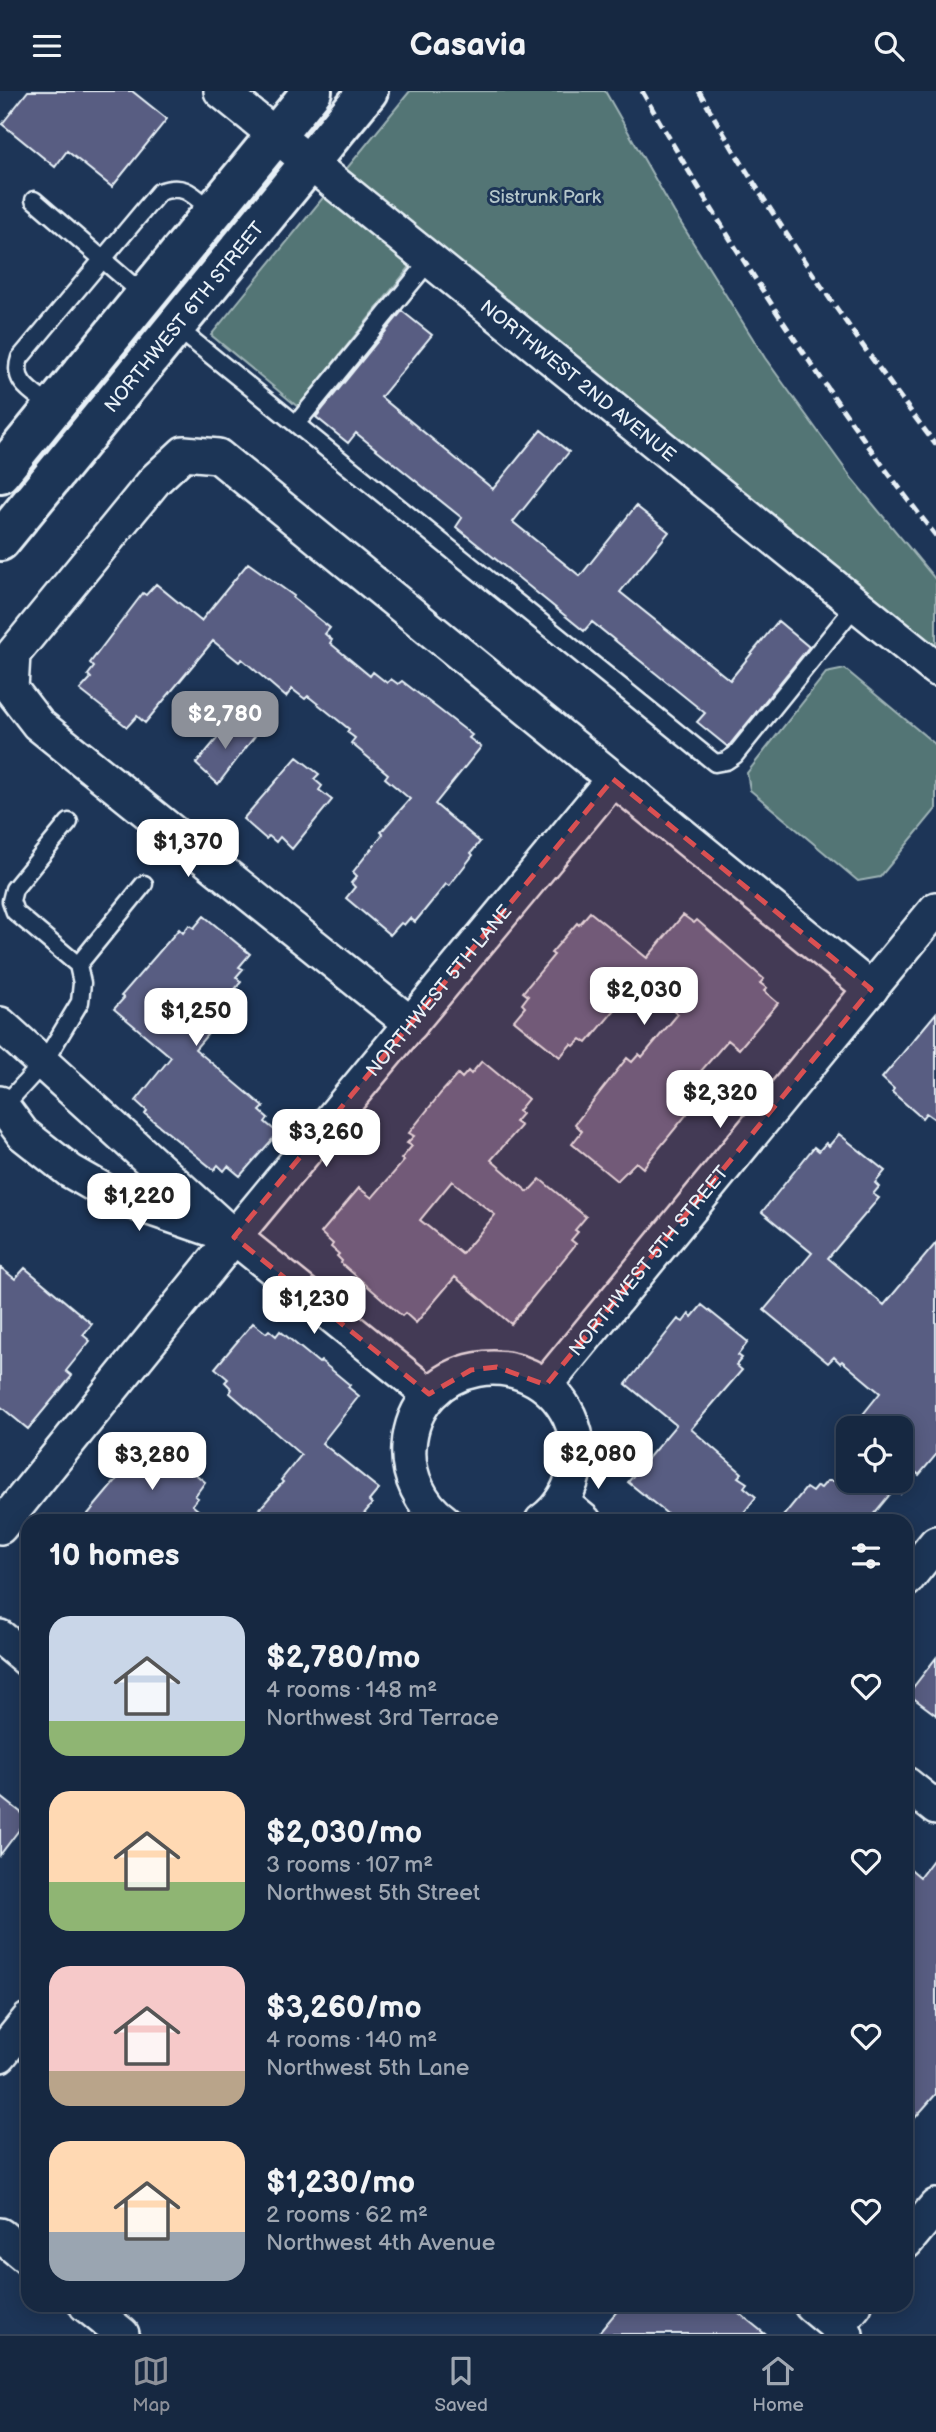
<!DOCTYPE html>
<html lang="en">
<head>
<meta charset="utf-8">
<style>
  :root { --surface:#162841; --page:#1f3048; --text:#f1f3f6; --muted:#9ea6b1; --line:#35445a; --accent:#8c9099 }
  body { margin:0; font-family:"Balsamiq Sans",sans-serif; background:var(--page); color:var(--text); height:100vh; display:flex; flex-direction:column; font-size:26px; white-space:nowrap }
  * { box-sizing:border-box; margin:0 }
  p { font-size:23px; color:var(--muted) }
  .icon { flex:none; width:38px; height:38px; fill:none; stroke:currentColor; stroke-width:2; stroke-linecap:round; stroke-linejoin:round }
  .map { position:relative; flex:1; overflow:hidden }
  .details { position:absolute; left:21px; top:1423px; width:892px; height:798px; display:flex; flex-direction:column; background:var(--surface); border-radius:21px; box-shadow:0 4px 18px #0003,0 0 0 2px var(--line) }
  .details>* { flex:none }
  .tools { position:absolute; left:836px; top:1325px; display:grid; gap:14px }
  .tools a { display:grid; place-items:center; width:77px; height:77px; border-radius:14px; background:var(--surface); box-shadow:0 4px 18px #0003,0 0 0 2px var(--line); font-size:35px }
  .price { position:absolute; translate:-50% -60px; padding:0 16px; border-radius:14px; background:#fff; color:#222; font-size:23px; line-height:46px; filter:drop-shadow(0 2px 4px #0008) }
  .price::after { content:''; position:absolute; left:50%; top:42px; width:21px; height:16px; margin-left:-10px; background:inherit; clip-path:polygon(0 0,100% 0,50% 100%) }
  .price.active { background:var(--accent); color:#fff }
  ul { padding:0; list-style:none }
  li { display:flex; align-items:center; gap:21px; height:175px; padding:0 28px }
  li span { display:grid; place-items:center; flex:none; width:196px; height:140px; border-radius:21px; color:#555 }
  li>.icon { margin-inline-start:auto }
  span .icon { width:84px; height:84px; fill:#fffc; stroke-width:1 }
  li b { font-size:30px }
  h2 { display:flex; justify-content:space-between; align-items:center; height:84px; padding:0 28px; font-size:30px }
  header { display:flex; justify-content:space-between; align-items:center; height:91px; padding:0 28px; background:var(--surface); font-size:32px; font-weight:700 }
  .tab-bar { display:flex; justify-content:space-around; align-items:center; height:98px; border-top:2px solid var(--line); background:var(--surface); font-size:19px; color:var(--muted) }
  .tab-bar a { display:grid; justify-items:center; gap:4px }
  .tab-bar .active { color:var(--accent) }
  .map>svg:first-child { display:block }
  .green { fill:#537574; stroke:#9eb3b6; stroke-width:2 }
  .building { fill:#585d82; stroke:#e8f1f8; stroke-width:2; fill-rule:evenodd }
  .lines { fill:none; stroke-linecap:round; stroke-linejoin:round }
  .service-casing { stroke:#e8f1f8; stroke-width:21 }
  .minor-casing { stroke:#e8f1f8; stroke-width:38 }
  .tertiary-casing { stroke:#e8f1f8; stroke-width:44 }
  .service { stroke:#1d3557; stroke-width:16 }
  .minor { stroke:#1d3557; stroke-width:33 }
  .tertiary { stroke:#1d3557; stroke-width:38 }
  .rail { stroke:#e8f1f8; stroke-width:5; stroke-dasharray:10 5; stroke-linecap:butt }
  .marked { fill:#da5052; fill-opacity:0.2; stroke:#da5052; stroke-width:5; stroke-dasharray:14 9; stroke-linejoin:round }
  .labels { text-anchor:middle; stroke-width:6; stroke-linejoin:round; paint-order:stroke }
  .park-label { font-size:19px; fill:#b4c6ca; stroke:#1d3557 }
  .street-label { font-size:19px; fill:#e8f1f8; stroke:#1d3557 }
</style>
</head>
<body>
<header><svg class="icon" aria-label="menu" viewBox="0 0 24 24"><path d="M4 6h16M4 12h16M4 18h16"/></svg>Casavia<svg class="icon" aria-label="search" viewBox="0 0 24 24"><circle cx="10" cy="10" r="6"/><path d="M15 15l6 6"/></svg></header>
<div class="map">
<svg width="936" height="2243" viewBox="0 0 936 2243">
  <rect width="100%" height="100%" fill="#1d3557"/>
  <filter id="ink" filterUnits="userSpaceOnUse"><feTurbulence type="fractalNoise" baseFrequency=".0143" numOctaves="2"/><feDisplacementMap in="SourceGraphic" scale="14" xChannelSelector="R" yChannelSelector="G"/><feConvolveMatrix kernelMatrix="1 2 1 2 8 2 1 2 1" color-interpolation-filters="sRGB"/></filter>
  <g filter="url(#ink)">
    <path class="green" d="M 410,0 L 605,0 L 674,121 L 765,267 L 853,389 L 936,489 L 936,566 L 432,148 L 298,316 L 211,244 Z
      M 845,578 L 936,654 L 936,718 L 880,786 L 858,790 L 750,699 L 747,682 L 826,582 Z"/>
    <path class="building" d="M 28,0 L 132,0 L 167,28 L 112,96 L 67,60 L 55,76 L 2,33 Z
      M 402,220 L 432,244 L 381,306 L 493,398 L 541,339 L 569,361 L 513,431 L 580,485 L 636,415 L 669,441 L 620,501 L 730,589 L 778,530 L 809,556 L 728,656 L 697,631 L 705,622 L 592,531 L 584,540 L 456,436 L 462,427 L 356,342 L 348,352 L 316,326 Z
      M 248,472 L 294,505 L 293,507 L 330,537 L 325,543 L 332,549 L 330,552 L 370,585 L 373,581 L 387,592 L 391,588 L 398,593 L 402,590 L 472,644 L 469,647 L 481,656 L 435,713 L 480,751 L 471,762 L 473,764 L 449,795 L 446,793 L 415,831 L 410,827 L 404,834 L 401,832 L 390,844 L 346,807 L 355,796 L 351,792 L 357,785 L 353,781 L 383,743 L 381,741 L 410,708 L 385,687 L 388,683 L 351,652 L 355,647 L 347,641 L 349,638 L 308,605 L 305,608 L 292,598 L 286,606 L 242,568 L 239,571 L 213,550 L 145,632 L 137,625 L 127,636 L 80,599 L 91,587 L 88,584 L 94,576 L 90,572 L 143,502 L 146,504 L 156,493 L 201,530 Z
      M 233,628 L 255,645 L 218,693 L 196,673 Z
      M 297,666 L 319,683 L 314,688 L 322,695 L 319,699 L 332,709 L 292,758 L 280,746 L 276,751 L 269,745 L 266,748 L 243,728 Z
      M 590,821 L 647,867 L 683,824 L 694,832 L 697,829 L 764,888 L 760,892 L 767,897 L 764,900 L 778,912 L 739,958 L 728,949 L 694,988 L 699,991 L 688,1005 L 694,1010 L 684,1022 L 687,1023 L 643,1077 L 636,1071 L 617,1090 L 572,1053 L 582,1040 L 575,1033 L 627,967 L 632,971 L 639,963 L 642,966 L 678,923 L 639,890 L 587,952 L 581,948 L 574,955 L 571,953 L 560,966 L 514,929 L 525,916 L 522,913 L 528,905 L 523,901 L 554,864 L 551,862 L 577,832 L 579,834 Z
      M 204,825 L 250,863 L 239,876 L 243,878 L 236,886 L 241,891 L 211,927 L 218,931 L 195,958 L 264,1016 L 260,1020 L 268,1027 L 265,1031 L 278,1042 L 240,1085 L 228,1075 L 224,1080 L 218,1074 L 214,1079 L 145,1023 L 147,1020 L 136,1010 L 171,966 L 114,918 L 124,907 L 121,905 L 179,838 L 183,842 L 189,834 L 194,837 Z
      M 936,922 L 936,1029 L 926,1022 L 922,1027 L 892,1001 L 894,998 L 882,987 Z
      M 482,970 L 528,1008 L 518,1020 L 522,1023 L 515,1031 L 521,1035 L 491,1069 L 528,1101 L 540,1088 L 586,1126 L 575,1139 L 578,1141 L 571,1149 L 576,1153 L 511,1233 L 455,1186 L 416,1232 L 405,1222 L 402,1225 L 341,1172 L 342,1170 L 337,1165 L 339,1163 L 331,1156 L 333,1153 L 321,1142 L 359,1097 L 372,1107 L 404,1070 L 401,1068 L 412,1055 L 407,1052 L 414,1045 L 409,1042 L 441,1002 L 458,983 L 462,987 L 468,980 L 471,983 ZM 452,1090 L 495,1124 L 462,1163 L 420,1129 Z
      M 839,1043 L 885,1080 L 875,1092 L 879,1096 L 873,1103 L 879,1107 L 828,1167 L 884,1214 L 936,1152 L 936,1364 L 919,1384 L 917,1382 L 901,1402 L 901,1337 L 852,1337 L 880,1302 L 842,1270 L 840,1272 L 834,1266 L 828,1272 L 764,1219 L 812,1162 L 762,1121 L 814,1056 L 819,1060 L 826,1052 L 829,1055 Z
      M 0,1176 L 15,1188 L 25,1177 L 92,1233 L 83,1244 L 90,1250 L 66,1280 L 72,1285 L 28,1338 L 0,1315 Z
      M 702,1214 L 748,1251 L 738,1264 L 742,1267 L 736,1274 L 742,1279 L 691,1338 L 742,1382 L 738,1386 L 747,1392 L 744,1396 L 756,1406 L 737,1430 L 676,1430 L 628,1391 L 676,1334 L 626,1293 L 678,1228 L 683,1231 L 689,1223 L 692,1226 Z
      M 253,1232 L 266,1242 L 269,1239 L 276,1245 L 280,1240 L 319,1272 L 321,1270 L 350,1294 L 348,1296 L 359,1305 L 322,1352 L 379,1398 L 369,1410 L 372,1413 L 358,1430 L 249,1430 L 283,1391 L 281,1389 L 301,1364 L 230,1302 L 232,1298 L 225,1291 L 228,1288 L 215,1277 Z
      M 159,1353 L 205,1391 L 195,1405 L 198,1407 L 192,1414 L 211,1430 L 82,1430 L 134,1368 L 138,1370 L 144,1361 L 148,1365 Z
      M 827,1390 L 901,1390 L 868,1430 L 779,1430 L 806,1397 L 812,1401 L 817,1395 L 821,1397 Z
      M 936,1567 L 936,1624 L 908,1603 Z
      M 0,1705 L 28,1727 L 0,1764 Z
      M 936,1765 L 936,2003 L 906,2037 L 906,1774 L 920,1786 Z
      M 622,2214 L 729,2214 L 765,2243 L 598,2243 Z"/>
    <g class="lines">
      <g class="service-casing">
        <path id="service" d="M 34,109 L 145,205
          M 176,236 L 715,672 L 726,670 L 735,664 L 856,514
          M 53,317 C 35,302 11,293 20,267 L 159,101 C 185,91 194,105 213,121
          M 296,333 L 430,169
          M 69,731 L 14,798 L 11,810 L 15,821 L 78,874
          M 3,1016 L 44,971 L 80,911 L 82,892 L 78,874 L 144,793"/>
      </g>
      <g class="minor-casing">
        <g id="minor">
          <path id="s1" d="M 221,0 L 936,578"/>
          <path d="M 0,933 L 234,1146 L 429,1303"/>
          <path d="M 411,933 L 38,633 L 11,598 L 13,563 L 156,388 L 184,362 L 218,365 L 871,898"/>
          <path d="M 0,1012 L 23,1043 L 70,1080 L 114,1105 L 222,1142"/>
          <path id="s2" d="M 546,1294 L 936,818"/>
          <path d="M 561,1411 L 584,1430"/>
          <path d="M 444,1430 C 421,1414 407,1384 409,1356 C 414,1268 531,1248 569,1325 C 576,1340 579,1356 576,1372 C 572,1395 562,1416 542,1430"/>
          <path id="s3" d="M 0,1436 L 234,1146 L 613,688"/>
          <path d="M 906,1489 L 936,1452"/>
          <path d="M 0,1546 L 28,1569"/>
          <path d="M 906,1693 L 936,1717"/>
          <path d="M 0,1964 L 28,1929"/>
          <path d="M 0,2144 L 28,2167"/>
          <path d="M 906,2151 L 936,2115"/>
          <path d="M 86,2214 L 122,2243"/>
          <path d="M 811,2214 L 846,2243"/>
          <path d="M 837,2236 L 855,2214"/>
        </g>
      </g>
      <g class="tertiary-casing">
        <g id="tertiary">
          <path d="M 0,382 L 312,0"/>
          <path id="s4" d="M 0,450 L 368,0"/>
        </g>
      </g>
      <use href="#service" class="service"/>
      <use href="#minor" class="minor"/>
      <use href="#tertiary" class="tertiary"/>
      <path class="rail" d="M 642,0 C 730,154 827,305 936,445
        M 699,0 C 769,123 850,241 936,354"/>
    </g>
  </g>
  <path class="marked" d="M 613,688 L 871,898 L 546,1294 L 497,1276 L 471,1279 L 429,1303 L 234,1146 Z"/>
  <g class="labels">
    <g class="park-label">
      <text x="545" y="112">Sistrunk Park</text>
    </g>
    <g class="street-label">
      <text dy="7" stroke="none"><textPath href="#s4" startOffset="290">NORTHWEST 6TH STREET</textPath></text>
      <text dy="7" stroke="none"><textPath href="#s1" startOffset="460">NORTHWEST 2ND AVENUE</textPath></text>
      <text dy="7" stroke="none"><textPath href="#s3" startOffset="693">NORTHWEST 5TH LANE</textPath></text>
      <text dy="7" stroke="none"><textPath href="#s2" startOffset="161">NORTHWEST 5TH STREET</textPath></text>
    </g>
  </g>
</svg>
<div class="tools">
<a><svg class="icon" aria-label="locate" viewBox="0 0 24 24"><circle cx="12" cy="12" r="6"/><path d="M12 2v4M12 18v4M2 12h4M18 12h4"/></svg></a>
</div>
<b class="price active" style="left:225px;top:660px">$2,780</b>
<b class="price" style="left:188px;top:788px">$1,370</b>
<b class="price" style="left:644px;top:936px">$2,030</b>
<b class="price" style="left:196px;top:957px">$1,250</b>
<b class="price" style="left:720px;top:1039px">$2,320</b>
<b class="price" style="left:326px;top:1078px">$3,260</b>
<b class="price" style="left:139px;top:1142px">$1,220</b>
<b class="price" style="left:314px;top:1245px">$1,230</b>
<b class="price" style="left:598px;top:1400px">$2,080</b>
<b class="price" style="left:152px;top:1401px">$3,280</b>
<section class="details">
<h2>10 homes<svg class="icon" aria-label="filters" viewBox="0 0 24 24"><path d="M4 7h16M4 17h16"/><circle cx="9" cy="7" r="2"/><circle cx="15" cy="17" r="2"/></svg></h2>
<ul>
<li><span style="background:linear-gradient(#c9d6e8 75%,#8fb573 0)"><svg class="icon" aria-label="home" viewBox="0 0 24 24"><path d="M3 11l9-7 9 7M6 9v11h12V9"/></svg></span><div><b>$2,780/mo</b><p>4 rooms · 148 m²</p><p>Northwest 3rd Terrace</p></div><svg class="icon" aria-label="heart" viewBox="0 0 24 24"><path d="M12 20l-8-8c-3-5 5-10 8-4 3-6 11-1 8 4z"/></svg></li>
<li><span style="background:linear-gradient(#ffd9b3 65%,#8fb573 0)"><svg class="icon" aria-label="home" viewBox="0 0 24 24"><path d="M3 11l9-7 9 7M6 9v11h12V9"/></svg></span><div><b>$2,030/mo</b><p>3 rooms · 107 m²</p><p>Northwest 5th Street</p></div><svg class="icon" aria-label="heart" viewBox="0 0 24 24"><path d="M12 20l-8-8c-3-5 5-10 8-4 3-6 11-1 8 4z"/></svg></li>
<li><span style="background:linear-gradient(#f6c9c9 75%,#b9a48a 0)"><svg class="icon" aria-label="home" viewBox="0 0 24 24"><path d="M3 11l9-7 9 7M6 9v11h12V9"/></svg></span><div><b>$3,260/mo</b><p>4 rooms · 140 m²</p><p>Northwest 5th Lane</p></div><svg class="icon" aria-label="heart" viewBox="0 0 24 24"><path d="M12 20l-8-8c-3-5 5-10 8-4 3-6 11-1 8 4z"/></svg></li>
<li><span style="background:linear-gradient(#ffd9b3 65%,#9aa5b1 0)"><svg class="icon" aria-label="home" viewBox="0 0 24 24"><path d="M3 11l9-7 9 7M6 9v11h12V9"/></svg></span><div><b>$1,230/mo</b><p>2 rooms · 62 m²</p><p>Northwest 4th Avenue</p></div><svg class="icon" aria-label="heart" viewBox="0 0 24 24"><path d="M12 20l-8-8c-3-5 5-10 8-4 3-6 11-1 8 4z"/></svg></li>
</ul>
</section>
</div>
<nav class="tab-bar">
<a class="active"><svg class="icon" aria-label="map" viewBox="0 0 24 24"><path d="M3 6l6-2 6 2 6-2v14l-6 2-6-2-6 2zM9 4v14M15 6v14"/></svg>Map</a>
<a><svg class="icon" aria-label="saved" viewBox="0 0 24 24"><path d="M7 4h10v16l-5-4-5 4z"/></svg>Saved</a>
<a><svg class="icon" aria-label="home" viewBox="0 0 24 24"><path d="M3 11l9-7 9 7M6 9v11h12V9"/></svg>Home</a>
</nav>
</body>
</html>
